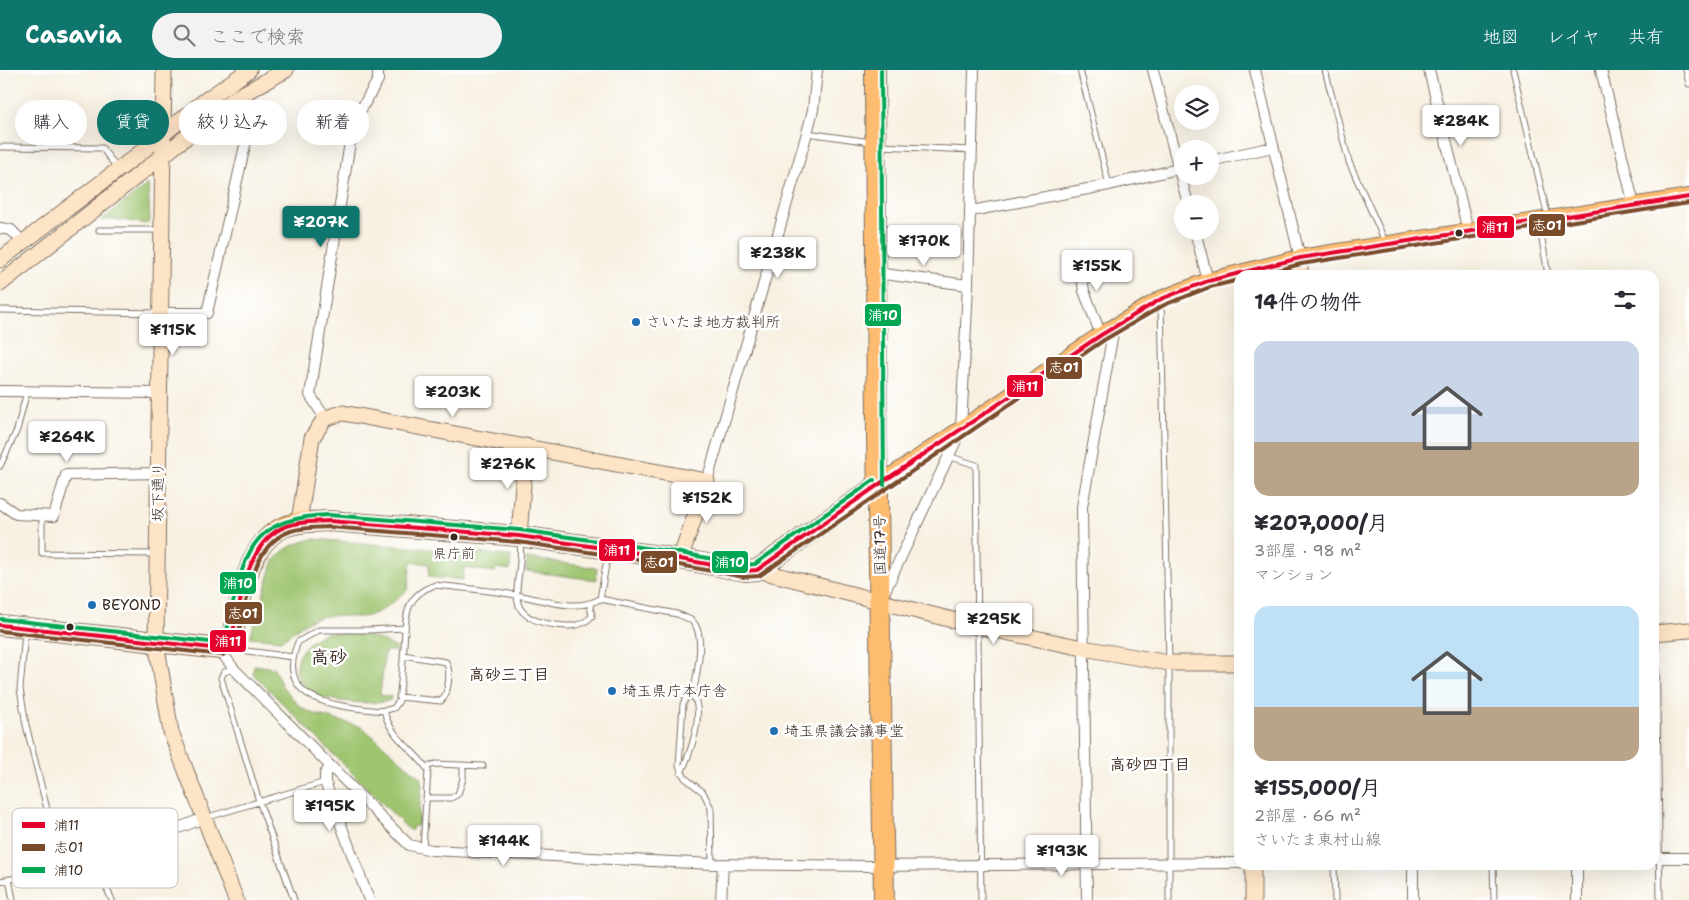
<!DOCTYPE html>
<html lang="ja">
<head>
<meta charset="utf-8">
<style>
  :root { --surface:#fff; --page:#f2f2f3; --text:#2b2b33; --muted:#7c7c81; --accent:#0f766e }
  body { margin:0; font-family:"Shantell Sans","Klee One",sans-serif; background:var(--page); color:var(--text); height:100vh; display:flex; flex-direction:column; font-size:19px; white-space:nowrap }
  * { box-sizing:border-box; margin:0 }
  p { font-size:16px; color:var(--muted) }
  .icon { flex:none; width:28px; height:28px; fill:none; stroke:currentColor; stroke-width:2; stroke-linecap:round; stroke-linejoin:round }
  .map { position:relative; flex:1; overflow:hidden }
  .sheet { position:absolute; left:1234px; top:200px; width:425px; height:600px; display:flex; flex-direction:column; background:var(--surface); border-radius:15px; box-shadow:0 5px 20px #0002 }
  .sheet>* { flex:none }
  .banner { position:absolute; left:15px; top:30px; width:475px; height:45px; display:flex; gap:10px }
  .tools { position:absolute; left:1174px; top:15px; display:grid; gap:10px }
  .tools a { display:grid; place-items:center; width:45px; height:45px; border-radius:50%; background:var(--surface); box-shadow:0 5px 20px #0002; font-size:25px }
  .price { position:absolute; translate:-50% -42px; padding:0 11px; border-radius:5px; background:#fff; color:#222; font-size:16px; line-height:32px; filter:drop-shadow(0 1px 2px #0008) }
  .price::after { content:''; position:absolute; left:50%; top:30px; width:15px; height:11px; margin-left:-8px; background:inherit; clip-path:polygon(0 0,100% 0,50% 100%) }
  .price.selected { background:var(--accent); color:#fff }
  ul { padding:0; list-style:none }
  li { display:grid; align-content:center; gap:10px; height:265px; padding:0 20px }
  li span { display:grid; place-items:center; height:155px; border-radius:15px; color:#555 }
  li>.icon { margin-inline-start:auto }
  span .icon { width:90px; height:90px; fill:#fffc; stroke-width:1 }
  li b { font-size:21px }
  h2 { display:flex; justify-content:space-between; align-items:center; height:60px; padding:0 20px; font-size:21px }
  .tag { padding:0 18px; border-radius:22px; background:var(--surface); box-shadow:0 5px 20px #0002; font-size:18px; line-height:45px }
  .tag.selected { background:var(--accent); color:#fff }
  header { display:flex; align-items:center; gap:30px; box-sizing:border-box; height:70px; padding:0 25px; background:var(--accent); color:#fff }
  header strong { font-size:24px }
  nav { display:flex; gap:28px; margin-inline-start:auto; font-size:18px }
  .search { width:350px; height:45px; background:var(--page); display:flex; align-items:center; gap:12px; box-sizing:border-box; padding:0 18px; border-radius:28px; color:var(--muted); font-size:19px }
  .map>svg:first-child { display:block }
  .green { fill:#9fc570; stroke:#6d7847 }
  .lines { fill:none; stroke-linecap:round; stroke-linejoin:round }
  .lane-casing { stroke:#7d7063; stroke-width:7 }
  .street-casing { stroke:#7d7063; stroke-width:12 }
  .secondary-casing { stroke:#7d7063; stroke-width:17 }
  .primary-casing { stroke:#7d7063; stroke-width:18 }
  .highway-casing { stroke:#7d7063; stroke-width:22 }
  .lane { stroke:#fff; stroke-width:5 }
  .street { stroke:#fff; stroke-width:10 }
  .secondary { stroke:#fee4c6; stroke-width:15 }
  .primary { stroke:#fdbc70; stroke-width:16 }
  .highway { stroke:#fdbc70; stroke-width:20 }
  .bus-1-casing { stroke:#fff; stroke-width:8 }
  .bus-2-casing { stroke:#fff; stroke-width:8 }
  .bus-3-casing { stroke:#fff; stroke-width:8 }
  .bus-1 { stroke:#e4002b; stroke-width:4 }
  .bus-2 { stroke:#7a4b2a; stroke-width:4 }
  .bus-3 { stroke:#00a651; stroke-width:4 }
  .bus-dot { fill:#3b2a1e; stroke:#fff; stroke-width:2 }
  .poi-dot { fill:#1f6fb2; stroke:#fff; stroke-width:2 }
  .labels { text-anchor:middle; stroke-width:5; stroke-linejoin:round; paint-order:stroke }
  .bus-label { font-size:14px; fill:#3b2a1e; stroke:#fff }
  .poi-label { font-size:15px; fill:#3b2a1e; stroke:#fff; text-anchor:start }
  .street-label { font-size:15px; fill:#3b2a1e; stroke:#fff }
  .neighbourhood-label { font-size:16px; font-weight:bold; fill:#3b2a1e; stroke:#fff }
  .quarter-label { font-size:18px; font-weight:bold; fill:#3b2a1e; stroke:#fff }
  .key { fill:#fff; stroke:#c4bfbc; stroke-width:1 }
  .key-label { font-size:14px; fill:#3b2a1e }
  .line-badge { stroke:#fff; stroke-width:2 }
  .badge-label { font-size:14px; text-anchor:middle; font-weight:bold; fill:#fff }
</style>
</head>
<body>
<header>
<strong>Casavia</strong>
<div class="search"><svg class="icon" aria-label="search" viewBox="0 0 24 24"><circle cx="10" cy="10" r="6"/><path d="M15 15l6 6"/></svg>ここで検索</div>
<nav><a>地図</a><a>レイヤ</a><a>共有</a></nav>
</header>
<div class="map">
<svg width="1689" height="830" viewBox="0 0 1689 830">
  <rect width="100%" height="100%" fill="#fff"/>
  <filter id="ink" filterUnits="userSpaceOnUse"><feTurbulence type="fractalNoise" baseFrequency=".02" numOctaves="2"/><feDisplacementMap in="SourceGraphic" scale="10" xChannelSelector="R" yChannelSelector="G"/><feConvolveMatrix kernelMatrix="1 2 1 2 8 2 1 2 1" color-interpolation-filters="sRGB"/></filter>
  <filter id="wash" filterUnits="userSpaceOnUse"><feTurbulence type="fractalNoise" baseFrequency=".0096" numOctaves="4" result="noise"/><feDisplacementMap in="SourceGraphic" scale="20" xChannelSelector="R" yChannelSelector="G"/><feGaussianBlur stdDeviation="1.12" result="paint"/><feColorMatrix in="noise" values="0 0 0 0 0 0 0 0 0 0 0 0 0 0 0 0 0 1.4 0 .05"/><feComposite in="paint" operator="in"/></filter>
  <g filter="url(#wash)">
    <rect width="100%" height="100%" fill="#f8f1e2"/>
    <path class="green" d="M 148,114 L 150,151 L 147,154 L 113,149 L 100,151 Z
      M 313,469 L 446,480 L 446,483 L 454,484 L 455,481 L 511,486 L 510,500 L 496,498 L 495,502 L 464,498 L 463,510 L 429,507 L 429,494 L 411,492 L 408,519 C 395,531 377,547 359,547 C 346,547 333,544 320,547 C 304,550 295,562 281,570 L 250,567 L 273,493 C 282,478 296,473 313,469 Z
      M 527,488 L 597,498 L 596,510 L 526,501 Z
      M 326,563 C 348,562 378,565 396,578 L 396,581 L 385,581 L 380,625 L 392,627 L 390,630 C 376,636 323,632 310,622 C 283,601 300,572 326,563 Z
      M 254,595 L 274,598 L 282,616 L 299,636 L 311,643 L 362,657 L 420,707 L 422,715 L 418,756 L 413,756 L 412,760 L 409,760 L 253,604 Z"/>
  </g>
  <g filter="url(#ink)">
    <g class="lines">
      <g class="lane-casing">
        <path id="lane" d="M 1080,0 L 1109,115
          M 1325,0 L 1349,92 L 1385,171
          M 1513,0 L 1548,147
          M 1686,0 L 1689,14
          M 807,63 L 871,72
          M 879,76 L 972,80
          M 0,77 L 102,78 L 117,98
          M 1539,152 L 1548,205
          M 99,160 L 161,160
          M 1161,233 L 1169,593 L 1169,830
          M 0,240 L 158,243
          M 948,386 L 976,395 L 981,830
          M 0,396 L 17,360 L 27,321
          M 42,446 L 42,483 L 155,484
          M 520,471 C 525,513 495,547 556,555 C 569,557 582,557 592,546 L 590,535
          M 600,529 L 677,544 C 682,546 688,548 692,551 C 707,564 696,606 693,625 C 705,644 690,684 681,703
          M 404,558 L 369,560 L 319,560 L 298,572 C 278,621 316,633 355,638 C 368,639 381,643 394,638 L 399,631 C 401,613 403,594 404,576 C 406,548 403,526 435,515 C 462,518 490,520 516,525 C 543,529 575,543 600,529 L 608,483
          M 25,563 L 20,619 L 26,655 L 50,751
          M 1656,566 L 1660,830
          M 231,575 L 247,581 L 293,587
          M 234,599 L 224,602 L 221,608 L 259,731 L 294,830
          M 693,625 L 686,628 L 683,634 L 679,696 L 685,708 L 703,722 L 711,738 L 712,794
          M 399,627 L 441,631 C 449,624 451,601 446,592 L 403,585
          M 384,640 C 390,668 413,678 428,700 L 423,778
          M 426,697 L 435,694 L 483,696
          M 426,728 L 451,728 L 458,724 L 463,709 L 463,695
          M 205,748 L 325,712
          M 96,795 L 112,830
          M 1334,795 L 1335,830
          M 1493,795 L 1494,830
          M 9,809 L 13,830
          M 0,811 L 61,800"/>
      </g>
      <g class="street-casing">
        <path id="street" d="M 1153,0 L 1188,134
          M 1255,0 L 1300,188
          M 1429,0 L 1468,161
          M 1601,0 L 1634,135
          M 1210,91 L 1273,77
          M 971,141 L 1109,115 L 1182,98
          M 0,158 L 11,160 L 23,172
          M 1195,161 L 1208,211
          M 1078,184 L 1084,221 L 1101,265
          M 876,203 L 968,215
          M 159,243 L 207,243 L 251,49 L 237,27
          M 0,321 L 158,323
          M 325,348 L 310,325 L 350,72 L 355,50 L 378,10 L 378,1
          M 707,411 L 807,63 L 813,40 L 817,0
          M 0,433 L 16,444 L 54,446 L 66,405 L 158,403
          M 883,525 L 961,360 L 968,215 L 974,0
          M 219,579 L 234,599 L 409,775 L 432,780 L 712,794 L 868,796 L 1239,793
          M 330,697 L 325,704 L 325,712 L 369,830
          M 50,751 L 61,800 L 96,795 L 148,770 L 204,748
          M 1654,788 L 1689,788
          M 1413,795 L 1413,830
          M 1577,795 L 1577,830
          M 721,830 L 723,794
          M 1087,830 L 1082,437 L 1114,257"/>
      </g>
      <g class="secondary-casing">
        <path id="secondary" d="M 164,0 L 156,572 L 171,662 L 236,830
          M 1300,188 L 1300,205
          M 0,190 L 144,80 L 203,32 L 249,0
          M 0,214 L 237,27 L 286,0
          M 299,452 L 312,368 L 325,348 L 343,343 L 707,411 L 680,489
          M 519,466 L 526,376
          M 757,500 L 976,556 L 1083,578 L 1169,593 L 1239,593
          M 1654,563 L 1689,560
          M 1253,795 L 1253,830"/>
      </g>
      <g class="primary-casing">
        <path id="primary" d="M 878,415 L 1101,265 L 1161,229 L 1208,211 L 1300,188 L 1689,127"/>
      </g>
      <g class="highway-casing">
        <path id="highway" d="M 875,0 L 877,366 L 884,830
          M 0,555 L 221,579 C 231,573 232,564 235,553 C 243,521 249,472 284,457 C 298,451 314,452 329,451 L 519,466 L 680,489 L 745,501 L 757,500 L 878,415"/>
      </g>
      <use href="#lane" class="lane"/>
      <use href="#street" class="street"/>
      <use href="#secondary" class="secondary"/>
      <use href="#primary" class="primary"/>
      <use href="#highway" class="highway"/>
      <g class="bus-1-casing">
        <path id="bus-1" d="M 0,555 L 221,579 C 232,571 234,558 237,545 C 244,513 252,468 287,456 C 301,451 315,452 329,451 L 519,466 L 680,489 L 745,501 L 757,500 L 878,415 L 1101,265 L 1161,229 L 1208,211 L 1300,188 L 1689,127"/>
      </g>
      <g class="bus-2-casing">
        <path id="bus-2" d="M 1258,205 L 1301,194 L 1689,133
          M 0,561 L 223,585 L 231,578 L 236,570 C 249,536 248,475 291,461 C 303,457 316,458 329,457 L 518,472 L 679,495 L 744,507 L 759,506 L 1104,270 L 1164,235 L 1210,217 L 1239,210"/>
      </g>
      <g class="bus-3-casing">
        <path id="bus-3" d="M 881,0 L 884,415
          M 1,549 L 219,573 C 228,565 229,551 231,541 C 247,474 256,448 329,445 L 520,460 L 681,483 L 745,495 L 755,494 L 874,410"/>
      </g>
      <use href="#bus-1" class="bus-1"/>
      <use href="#bus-2" class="bus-2"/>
      <use href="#bus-3" class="bus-3"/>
    </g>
  </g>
  <g class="bus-dot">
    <circle cx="1459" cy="163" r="4.5"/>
    <circle cx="454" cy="467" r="4.5"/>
    <circle cx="70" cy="557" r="4.5"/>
  </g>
  <g class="poi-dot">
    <circle cx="636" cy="252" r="5"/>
    <circle cx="92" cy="535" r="5"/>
    <circle cx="612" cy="621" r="5"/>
    <circle cx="774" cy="661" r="5"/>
  </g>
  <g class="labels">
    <g class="bus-label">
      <text x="454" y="488">県庁前</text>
    </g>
    <g class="poi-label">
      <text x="646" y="257">さいたま地方裁判所</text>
      <text x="102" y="540">BEYOND</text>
      <text x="622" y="626">埼玉県庁本庁舎</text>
      <text x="784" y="666">埼玉県議会議事堂</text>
    </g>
    <g class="street-label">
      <text transform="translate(158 422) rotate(-90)" y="5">坂下通り</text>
      <text transform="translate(880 475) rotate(-91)" y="5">国道17号</text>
    </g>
    <g class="neighbourhood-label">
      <text x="509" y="610">高砂三丁目</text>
      <text x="1150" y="700">高砂四丁目</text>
    </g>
    <g class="quarter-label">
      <text x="329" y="593">高砂</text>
    </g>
  </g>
  <rect x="12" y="738" width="166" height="80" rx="8" class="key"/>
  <rect x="22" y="752" width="23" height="6" fill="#e4002b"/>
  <rect x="22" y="774" width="23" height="7" fill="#7a4b2a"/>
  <rect x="22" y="797" width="23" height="6" fill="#00a651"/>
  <g class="key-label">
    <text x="54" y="760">浦11</text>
    <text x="54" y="782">志01</text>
    <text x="54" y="805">浦10</text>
  </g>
  <g class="line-badge">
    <rect x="1528" y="143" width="38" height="24" rx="5" fill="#7a4b2a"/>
    <rect x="1476" y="145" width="39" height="24" rx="5" fill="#e4002b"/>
    <rect x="864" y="233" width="38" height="24" rx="5" fill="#00a651"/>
    <rect x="1045" y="286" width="38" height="24" rx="5" fill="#7a4b2a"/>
    <rect x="1006" y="304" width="38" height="24" rx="5" fill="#e4002b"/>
    <rect x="598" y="468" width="38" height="24" rx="5" fill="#e4002b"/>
    <rect x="640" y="480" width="38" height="24" rx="5" fill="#7a4b2a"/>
    <rect x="711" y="480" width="38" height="24" rx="5" fill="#00a651"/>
    <rect x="219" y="501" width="38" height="24" rx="5" fill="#00a651"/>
    <rect x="224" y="531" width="39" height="24" rx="5" fill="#7a4b2a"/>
    <rect x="209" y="559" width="38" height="24" rx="5" fill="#e4002b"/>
  </g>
  <g class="badge-label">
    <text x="1547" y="160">志01</text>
    <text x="1495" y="162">浦11</text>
    <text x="883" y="250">浦10</text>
    <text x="1064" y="302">志01</text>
    <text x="1025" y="321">浦11</text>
    <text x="617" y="485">浦11</text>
    <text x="659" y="497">志01</text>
    <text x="730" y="497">浦10</text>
    <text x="238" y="518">浦10</text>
    <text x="243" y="548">志01</text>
    <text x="228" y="576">浦11</text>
  </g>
</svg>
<div class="tools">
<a><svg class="icon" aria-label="layers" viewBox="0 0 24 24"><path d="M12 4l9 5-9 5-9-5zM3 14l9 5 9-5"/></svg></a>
<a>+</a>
<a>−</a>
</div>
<b class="price" style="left:1461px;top:77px">¥284K</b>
<b class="price selected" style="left:321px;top:178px">¥207K</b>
<b class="price" style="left:924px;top:197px">¥170K</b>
<b class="price" style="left:778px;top:209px">¥238K</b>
<b class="price" style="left:1097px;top:222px">¥155K</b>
<b class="price" style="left:173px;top:286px">¥115K</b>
<b class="price" style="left:453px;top:348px">¥203K</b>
<b class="price" style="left:67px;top:393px">¥264K</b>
<b class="price" style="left:508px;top:420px">¥276K</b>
<b class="price" style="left:707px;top:454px">¥152K</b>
<b class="price" style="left:994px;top:575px">¥295K</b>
<b class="price" style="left:330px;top:762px">¥195K</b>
<b class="price" style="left:504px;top:797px">¥144K</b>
<b class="price" style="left:1062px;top:807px">¥193K</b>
<div class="banner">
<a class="tag">購入</a>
<a class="tag selected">賃貸</a>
<a class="tag">絞り込み</a>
<a class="tag">新着</a>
</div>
<section class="sheet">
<h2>14件の物件<svg class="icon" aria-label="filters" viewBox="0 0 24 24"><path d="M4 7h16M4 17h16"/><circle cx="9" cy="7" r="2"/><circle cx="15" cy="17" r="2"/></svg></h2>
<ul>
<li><span style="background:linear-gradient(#c9d6e8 65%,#b9a48a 0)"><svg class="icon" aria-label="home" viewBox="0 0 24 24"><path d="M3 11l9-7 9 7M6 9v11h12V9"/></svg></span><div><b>¥207,000/月</b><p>3部屋 · 98 m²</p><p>マンション</p></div></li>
<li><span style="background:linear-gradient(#bfe0f5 65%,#b9a48a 0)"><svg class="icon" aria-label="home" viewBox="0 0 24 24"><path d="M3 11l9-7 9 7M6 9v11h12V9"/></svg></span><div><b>¥155,000/月</b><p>2部屋 · 66 m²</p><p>さいたま東村山線</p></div></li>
</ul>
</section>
</div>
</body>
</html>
